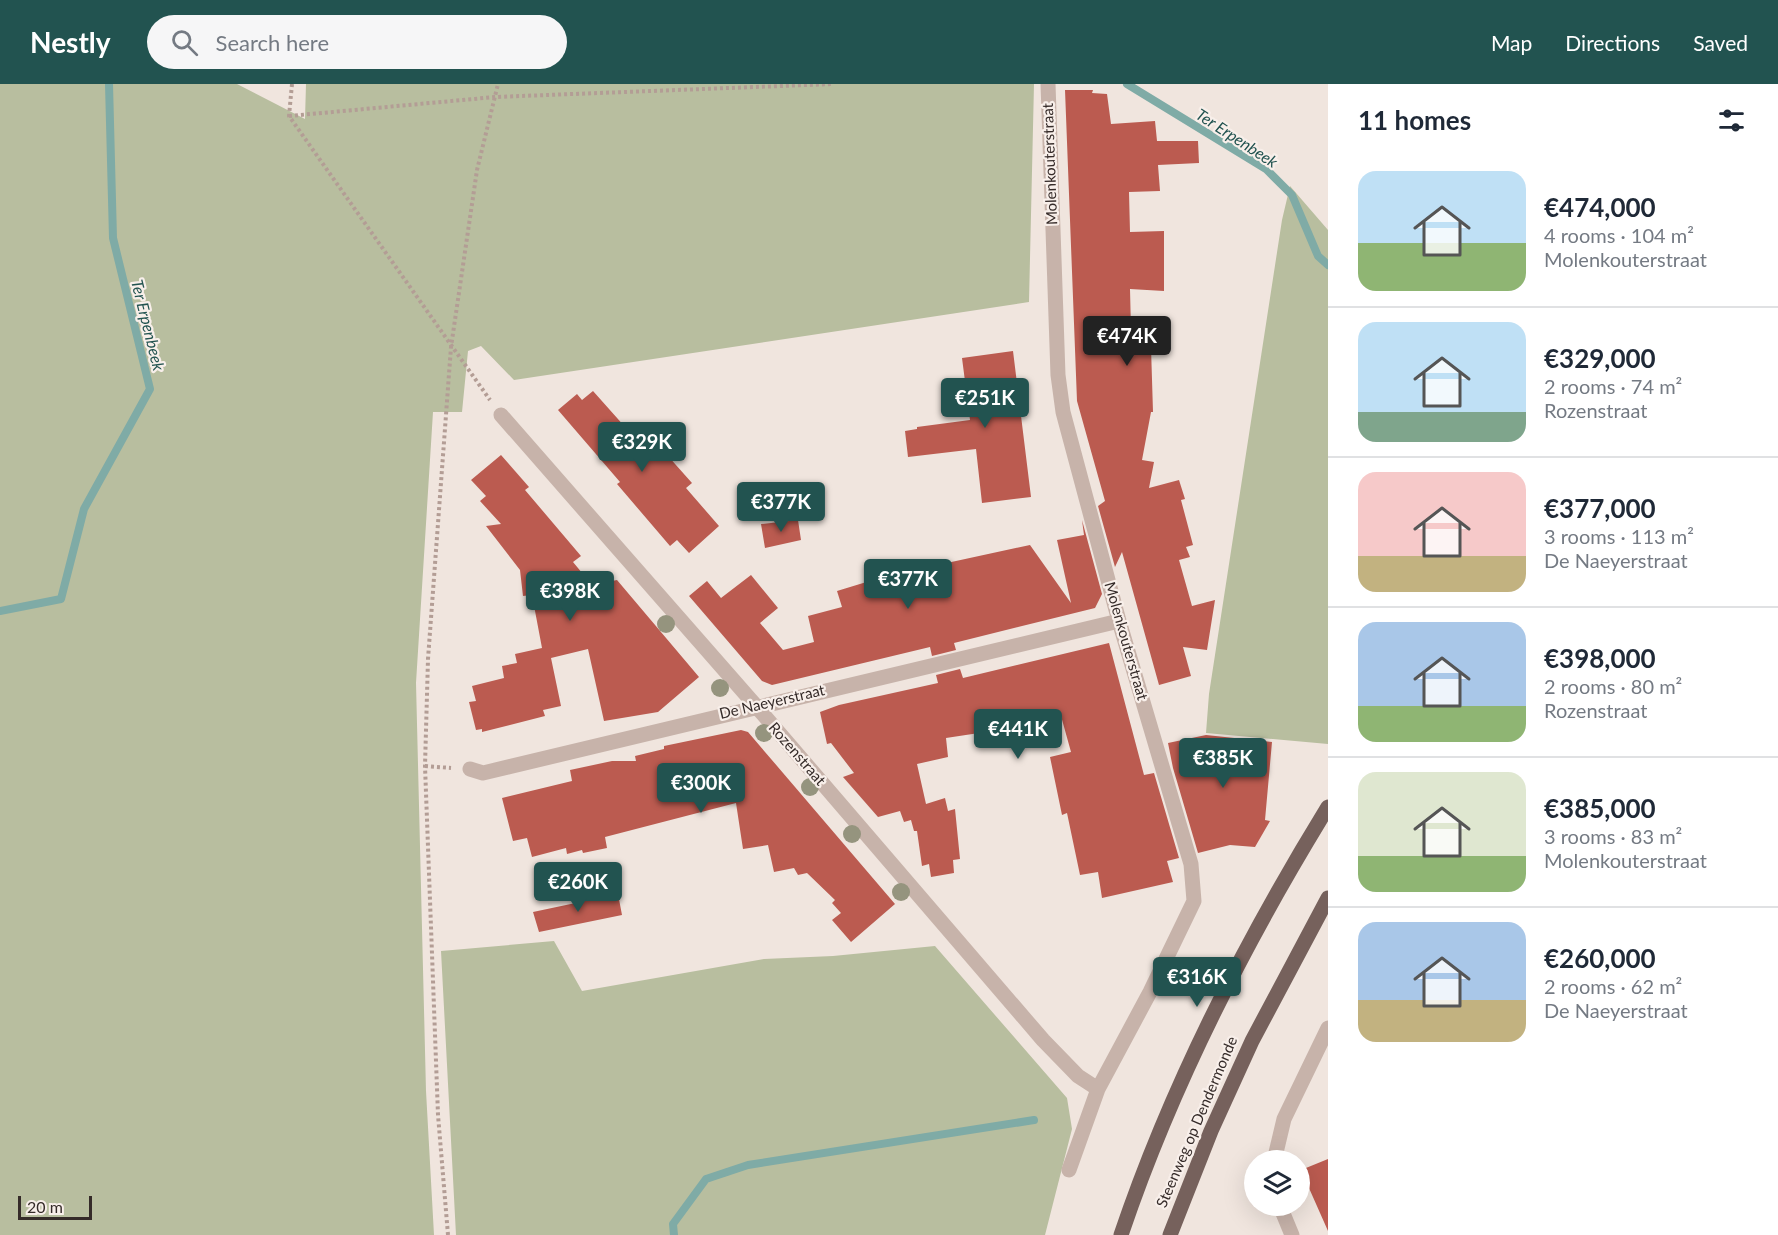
<!DOCTYPE html>
<html lang="en">
<head>
<meta charset="utf-8">
<style>
  :root { --surface:#fff; --page:#f6f6f7; --text:#1f2937; --muted:#747a83; --line:#e0e1e3; --accent:#225350 }
  body { margin:0; font-family:Lato,sans-serif; background:var(--page); color:var(--text); height:100vh; display:flex; flex-direction:column; font-size:22px; white-space:nowrap }
  * { box-sizing:border-box; margin:0 }
  p { font-size:20px; color:var(--muted) }
  .icon { flex:none; width:33px; height:33px; fill:none; stroke:currentColor; stroke-width:2; stroke-linecap:round; stroke-linejoin:round }
  .map { position:relative; flex:1; overflow:hidden }
  .panel { display:flex; flex-direction:column; background:var(--surface); width:450px }
  .panel>* { flex:none }
  .fabs { position:absolute; left:1244px; top:1066px; display:grid; gap:12px }
  .fabs a { display:grid; place-items:center; width:66px; height:66px; border-radius:50%; background:var(--surface); box-shadow:0 6px 24px #0002; font-size:30px }
  .scale { position:absolute; left:18px; bottom:15px; width:74px; box-sizing:border-box; padding-left:6px; border:3px solid #352b29; border-top:0; font-size:16px; line-height:21px; white-space:nowrap; color:#352b29; -webkit-text-stroke:4px #f8efea; paint-order:stroke }
  .price { position:absolute; translate:-50% -51px; padding:0 14px; border-radius:6px; background:var(--accent); color:#fff; font-size:20px; line-height:39px; filter:drop-shadow(0 2px 3px #0008) }
  .price::after { content:''; position:absolute; left:50%; top:36px; width:18px; height:14px; margin-left:-9px; background:inherit; clip-path:polygon(0 0,100% 0,50% 100%) }
  .price.current { background:#222; color:#fff }
  ul { padding:0; list-style:none }
  li { display:flex; align-items:center; gap:18px; height:150px; padding:0 30px }
  li+li { border-top:2px solid var(--line) }
  li span { display:grid; place-items:center; flex:none; width:168px; height:120px; border-radius:18px; color:#555 }
  li>.icon { margin-inline-start:auto }
  span .icon { width:72px; height:72px; fill:#fffc; stroke-width:1 }
  li b { font-size:26px }
  h2 { display:flex; justify-content:space-between; align-items:center; height:72px; padding:0 30px; font-size:26px }
  header { display:flex; align-items:center; gap:36px; box-sizing:border-box; height:84px; padding:0 30px; background:var(--accent); color:#fff }
  header strong { font-size:28px }
  nav { display:flex; gap:33px; margin-inline-start:auto; font-size:21px }
  .search { width:420px; height:54px; background:var(--page); display:flex; align-items:center; gap:15px; box-sizing:border-box; padding:0 21px; border-radius:33px; color:var(--muted); font-size:22px }
  main { display:flex; flex:1; min-height:0 }
  .map>svg:first-child { display:block }
  .green { fill:#b8be9f }
  .lines { fill:none; stroke-linecap:round; stroke-linejoin:round }
  .stream { stroke:#7faba6; stroke-width:8 }
  .building { fill:#bb5b50 }
  .path { stroke:#b39d95; stroke-width:4; stroke-dasharray:3 3; stroke-linecap:butt }
  .minor { stroke:#c7b3aa; stroke-width:15 }
  .major { stroke:#76615c; stroke-width:15 }
  .tree { fill:#95947e }
  .labels { text-anchor:middle; stroke-width:4.5; stroke-linejoin:round; paint-order:stroke }
  .street-label { font-size:15px; fill:#352b29; stroke:#f8efea }
  .water-label { font-size:16px; font-style:italic; fill:#225350; stroke:#f8efea }
</style>
</head>
<body>
<header>
<strong>Nestly</strong>
<div class="search"><svg class="icon" aria-label="search" viewBox="0 0 24 24"><circle cx="10" cy="10" r="6"/><path d="M15 15l6 6"/></svg>Search here</div>
<nav><a>Map</a><a>Directions</a><a>Saved</a></nav>
</header>
<main>
<div class="map">
<svg width="1328" height="1151" viewBox="0 0 1328 1151">
  <rect width="100%" height="100%" fill="#f0e5de"/>
  <path class="green" d="M 0,0 L 237,0 L 305,35 L 306,0 L 1034,0 L 1029,218 L 514,296 L 481,262 L 468,267 L 462,328 L 433,328 L 416,599 L 426,1007 L 434,1151 L 0,1151 Z
    M 1290,102 L 1328,146 L 1328,660 L 1206,649 L 1209,610 L 1282,136 Z
    M 554,857 L 582,907 L 764,875 L 833,872 L 935,862 L 1067,1014 L 1072,1045 L 1045,1151 L 456,1151 L 441,867 Z"/>
  <g class="lines">
    <path class="stream" d="M 1127,0 L 1266,85 L 1292,111 L 1318,172 L 1328,181
      M 0,527 L 61,515 L 84,425 L 150,305 L 113,154 L 109,0
      M 674,1151 L 673,1140 L 706,1095 L 748,1081 L 1034,1036"/>
  </g>
  <path class="building" d="M 1065,6 L 1093,6 L 1092,9 L 1107,10 L 1111,40 L 1155,37 L 1157,57 L 1198,57 L 1199,79 L 1158,81 L 1160,107 L 1129,108 L 1130,148 L 1164,147 L 1164,207 L 1130,205 L 1131,246 L 1150,245 L 1147,263 L 1151,263 L 1153,328 L 1151,328 L 1142,376 L 1154,378 L 1149,404 L 1179,396 L 1185,415 L 1181,416 L 1193,461 L 1186,463 L 1190,473 L 1179,476 L 1192,522 L 1215,516 L 1207,566 L 1183,563 L 1191,592 L 1159,601 L 1122,468 L 1115,483 L 1098,422 L 1105,417 L 1077,317 Z
    M 1013,267 L 1031,413 L 982,419 L 976,365 L 908,373 L 905,347 L 917,345 L 917,343 L 970,336 L 962,274 Z
    M 593,307 L 642,362 L 651,353 L 692,399 L 686,404 L 719,442 L 689,469 L 677,456 L 670,462 L 617,400 L 620,398 L 558,326 L 577,310 L 582,316 Z
    M 501,371 L 529,403 L 525,406 L 581,472 L 573,478 L 592,501 L 617,496 L 699,593 L 658,628 L 604,637 L 588,565 L 551,574 L 561,622 L 543,626 L 545,632 L 482,648 L 482,645 L 476,646 L 469,618 L 476,617 L 472,602 L 504,594 L 502,582 L 517,579 L 515,570 L 542,564 L 532,511 L 523,512 L 520,486 L 486,442 L 501,440 L 480,417 L 486,412 L 471,396 Z
    M 798,436 L 801,456 L 765,464 L 761,440 Z
    M 1082,436 L 1102,510 L 1095,524 L 954,559 L 956,566 L 932,572 L 930,563 L 772,601 L 762,597 L 689,512 L 707,497 L 721,514 L 751,491 L 778,524 L 760,539 L 783,566 L 814,558 L 808,532 L 842,523 L 837,507 L 873,496 L 871,489 L 898,482 L 899,485 L 910,482 L 910,487 L 1030,461 L 1071,519 L 1057,456 L 1084,451 Z
    M 1109,559 L 1144,691 L 1154,689 L 1179,774 L 1167,777 L 1173,798 L 1102,814 L 1098,788 L 1080,791 L 1067,729 L 1062,731 L 1050,673 L 1071,668 L 1061,632 L 1030,640 L 1029,635 L 978,645 L 979,649 L 946,654 L 948,673 L 917,680 L 926,720 L 945,714 L 948,727 L 955,725 L 960,775 L 953,776 L 954,789 L 931,793 L 929,780 L 922,782 L 917,747 L 914,747 L 911,736 L 904,738 L 900,727 L 878,733 L 843,693 L 854,689 L 831,659 L 827,660 L 820,628 L 839,621 L 938,599 L 936,591 L 960,585 L 963,594 Z
    M 741,646 L 748,648 L 895,820 L 851,858 L 832,836 L 841,829 L 832,819 L 835,816 L 807,789 L 798,791 L 794,784 L 774,788 L 768,761 L 743,765 L 736,719 L 605,753 L 607,764 L 583,769 L 582,766 L 567,770 L 566,764 L 532,773 L 527,754 L 513,757 L 502,714 L 572,697 L 570,686 L 612,677 L 636,677 L 635,672 L 664,665 L 664,662 Z
    M 1206,651 L 1272,658 L 1265,736 L 1270,737 L 1255,763 L 1230,761 L 1198,769 L 1173,684 L 1168,659 Z
    M 618,810 L 622,831 L 539,848 L 533,828 Z
    M 1328,1075 L 1328,1147 L 1301,1086 Z"/>
  <g class="lines">
    <path class="path" d="M 292,0 L 289,32 L 490,316
      M 289,32 L 495,13 L 833,0
      M 425,682 L 451,684
      M 448,1151 L 438,1031 L 425,682 L 428,575 L 451,263 L 477,86 L 498,0"/>
    <path class="minor" d="M 1048,0 L 1058,291 L 1063,328 L 1119,537 L 1191,780 L 1194,817 L 1150,908 L 1098,1005 L 1069,1086
      M 501,331 L 756,622 L 1043,956 L 1078,992 L 1098,1005
      M 470,685 L 483,689 L 1119,537
      M 1274,1077 L 1284,1035 L 1328,944
      M 1280,1122 L 1292,1151"/>
    <path class="major" d="M 1121,1151 C 1172,1000 1245,858 1328,723
      M 1170,1151 L 1211,1047 L 1252,957 L 1328,814"/>
  </g>
  <g class="tree">
    <circle cx="666" cy="540" r="9"/>
    <circle cx="720" cy="604" r="9"/>
    <circle cx="764" cy="649" r="9"/>
    <circle cx="810" cy="703" r="9"/>
    <circle cx="852" cy="750" r="9"/>
    <circle cx="901" cy="808" r="9"/>
  </g>
  <g class="labels">
    <g class="street-label">
      <text transform="translate(1050 80) rotate(-92)" y="5">Molenkouterstraat</text>
      <text transform="translate(1126 557) rotate(74)" y="5">Molenkouterstraat</text>
      <text transform="translate(772 618) rotate(-13)" y="5">De Naeyerstraat</text>
      <text transform="translate(797 670) rotate(49)" y="5">Rozenstraat</text>
      <text transform="translate(1197 1038) rotate(-67)" y="5">Steenweg op Dendermonde</text>
    </g>
    <g class="water-label">
      <text transform="translate(1237 54) rotate(33)" y="6">Ter Erpenbeek</text>
      <text transform="translate(148 241) rotate(76)" y="6">Ter Erpenbeek</text>
    </g>
  </g>
</svg>
<div class="fabs">
<a><svg class="icon" aria-label="layers" viewBox="0 0 24 24"><path d="M12 4l9 5-9 5-9-5zM3 14l9 5 9-5"/></svg></a>
</div>
<div class="scale">20 m</div>
<b class="price current" style="left:1127px;top:283px">€474K</b>
<b class="price" style="left:985px;top:345px">€251K</b>
<b class="price" style="left:642px;top:389px">€329K</b>
<b class="price" style="left:781px;top:449px">€377K</b>
<b class="price" style="left:908px;top:526px">€377K</b>
<b class="price" style="left:570px;top:538px">€398K</b>
<b class="price" style="left:1018px;top:676px">€441K</b>
<b class="price" style="left:1223px;top:705px">€385K</b>
<b class="price" style="left:701px;top:730px">€300K</b>
<b class="price" style="left:578px;top:829px">€260K</b>
<b class="price" style="left:1197px;top:924px">€316K</b>
</div>
<section class="panel">
<h2>11 homes<svg class="icon" aria-label="filters" viewBox="0 0 24 24"><path d="M4 7h16M4 17h16"/><circle cx="9" cy="7" r="2"/><circle cx="15" cy="17" r="2"/></svg></h2>
<ul>
<li><span style="background:linear-gradient(#bfe0f5 60%,#8fb573 0)"><svg class="icon" aria-label="home" viewBox="0 0 24 24"><path d="M3 11l9-7 9 7M6 9v11h12V9"/></svg></span><div><b>€474,000</b><p>4 rooms · 104 m²</p><p>Molenkouterstraat</p></div></li>
<li><span style="background:linear-gradient(#bfe0f5 75%,#7fa58c 0)"><svg class="icon" aria-label="home" viewBox="0 0 24 24"><path d="M3 11l9-7 9 7M6 9v11h12V9"/></svg></span><div><b>€329,000</b><p>2 rooms · 74 m²</p><p>Rozenstraat</p></div></li>
<li><span style="background:linear-gradient(#f6c9c9 70%,#c2b280 0)"><svg class="icon" aria-label="home" viewBox="0 0 24 24"><path d="M3 11l9-7 9 7M6 9v11h12V9"/></svg></span><div><b>€377,000</b><p>3 rooms · 113 m²</p><p>De Naeyerstraat</p></div></li>
<li><span style="background:linear-gradient(#a9c7e8 70%,#8fb573 0)"><svg class="icon" aria-label="home" viewBox="0 0 24 24"><path d="M3 11l9-7 9 7M6 9v11h12V9"/></svg></span><div><b>€398,000</b><p>2 rooms · 80 m²</p><p>Rozenstraat</p></div></li>
<li><span style="background:linear-gradient(#dfe7d0 70%,#8fb573 0)"><svg class="icon" aria-label="home" viewBox="0 0 24 24"><path d="M3 11l9-7 9 7M6 9v11h12V9"/></svg></span><div><b>€385,000</b><p>3 rooms · 83 m²</p><p>Molenkouterstraat</p></div></li>
<li><span style="background:linear-gradient(#a9c7e8 65%,#c2b280 0)"><svg class="icon" aria-label="home" viewBox="0 0 24 24"><path d="M3 11l9-7 9 7M6 9v11h12V9"/></svg></span><div><b>€260,000</b><p>2 rooms · 62 m²</p><p>De Naeyerstraat</p></div></li>
</ul>
</section>
</main>
</body>
</html>
